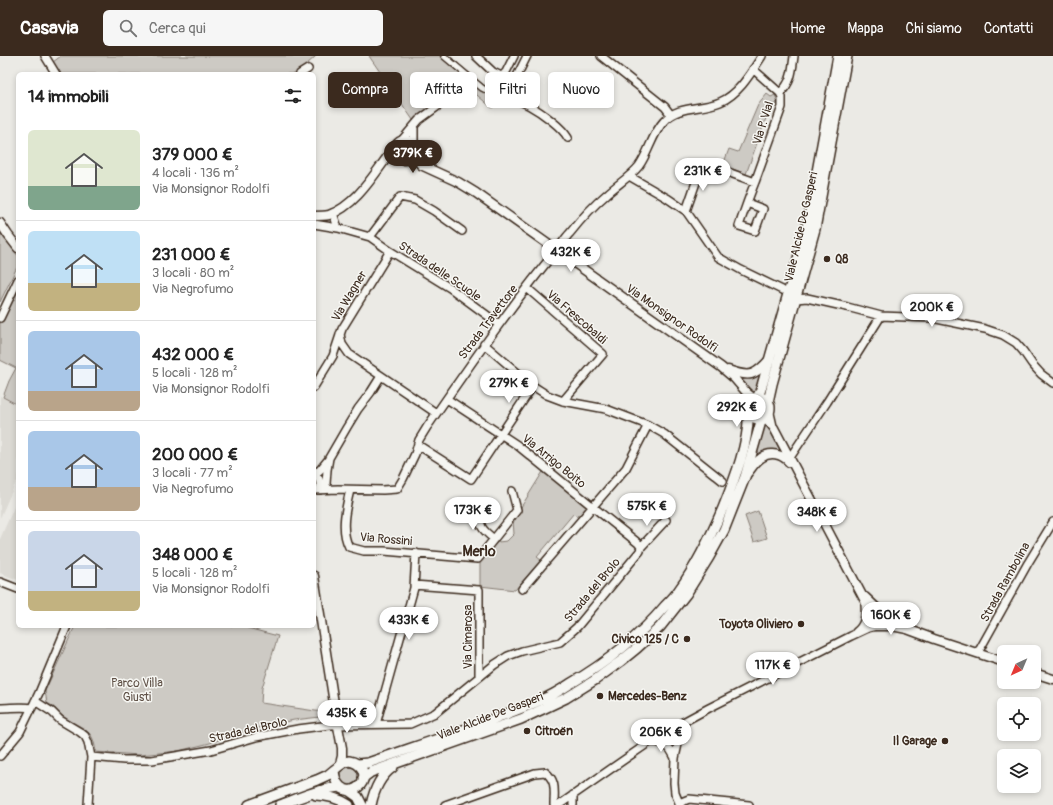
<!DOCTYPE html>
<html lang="it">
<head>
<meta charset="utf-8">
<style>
  :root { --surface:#fff; --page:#f6f6f6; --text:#222; --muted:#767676; --line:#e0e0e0; --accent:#3b2a1e }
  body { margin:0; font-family:Pangolin,sans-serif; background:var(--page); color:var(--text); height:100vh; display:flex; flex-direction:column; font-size:15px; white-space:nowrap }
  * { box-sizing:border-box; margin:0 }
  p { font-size:13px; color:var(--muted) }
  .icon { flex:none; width:22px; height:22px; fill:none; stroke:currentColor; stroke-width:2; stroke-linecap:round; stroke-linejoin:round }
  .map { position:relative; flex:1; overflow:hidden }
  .sheet { position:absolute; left:16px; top:16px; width:300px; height:556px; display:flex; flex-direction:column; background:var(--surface); border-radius:6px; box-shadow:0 2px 6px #0003 }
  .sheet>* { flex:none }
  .hud { position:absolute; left:328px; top:16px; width:380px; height:36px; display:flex; gap:8px }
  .needle { width:26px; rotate:224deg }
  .controls { position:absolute; left:997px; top:589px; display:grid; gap:8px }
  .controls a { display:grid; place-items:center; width:44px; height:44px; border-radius:6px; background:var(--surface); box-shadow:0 2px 6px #0003; font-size:20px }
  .price { position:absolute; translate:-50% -34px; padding:0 9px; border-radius:14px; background:#fff; color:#222; font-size:13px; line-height:26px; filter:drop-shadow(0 1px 2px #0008) }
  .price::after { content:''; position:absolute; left:50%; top:24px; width:12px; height:9px; margin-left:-6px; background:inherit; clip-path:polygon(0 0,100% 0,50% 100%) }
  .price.on { background:var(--accent); color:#fff }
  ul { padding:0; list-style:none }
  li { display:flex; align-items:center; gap:12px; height:100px; padding:0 12px }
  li+li { border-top:1px solid var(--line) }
  li span { display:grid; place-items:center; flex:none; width:112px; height:80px; border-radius:6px; color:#555 }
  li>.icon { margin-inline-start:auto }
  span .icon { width:48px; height:48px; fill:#fffc; stroke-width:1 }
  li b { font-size:17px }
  h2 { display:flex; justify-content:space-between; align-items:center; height:48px; padding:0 12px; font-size:17px }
  .pill { padding:0 14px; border-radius:6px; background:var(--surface); box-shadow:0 2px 6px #0003; font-size:14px; line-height:36px }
  .pill.on { background:var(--accent); color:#fff }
  header { display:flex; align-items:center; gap:24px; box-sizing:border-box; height:56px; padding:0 20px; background:var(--accent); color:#fff }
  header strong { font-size:19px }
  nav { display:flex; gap:22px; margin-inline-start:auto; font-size:14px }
  .search { width:280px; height:36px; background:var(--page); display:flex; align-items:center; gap:10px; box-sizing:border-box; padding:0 14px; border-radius:6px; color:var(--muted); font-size:15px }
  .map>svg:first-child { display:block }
  .built { fill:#dcdad4 }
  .green { fill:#cdcac4; stroke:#847a71 }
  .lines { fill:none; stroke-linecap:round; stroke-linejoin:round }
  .pedestrian-casing { stroke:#3b2a1e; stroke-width:8 }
  .minor-casing { stroke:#3b2a1e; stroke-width:10 }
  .tertiary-casing { stroke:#3b2a1e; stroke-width:11 }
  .secondary-casing { stroke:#3b2a1e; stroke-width:12 }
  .pedestrian { stroke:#f6f6f2; stroke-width:5 }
  .minor { stroke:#f6f6f2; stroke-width:7 }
  .tertiary { stroke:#f6f6f2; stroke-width:8 }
  .secondary { stroke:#f6f6f2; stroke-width:9 }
  .poi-dot { fill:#3b2a1e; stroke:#f6f6f2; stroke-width:1.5 }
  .labels { text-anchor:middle; stroke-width:3; stroke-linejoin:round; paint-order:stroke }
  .street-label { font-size:12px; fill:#3b2a1e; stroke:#f6f6f2 }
  .poi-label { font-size:12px; font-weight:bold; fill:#3b2a1e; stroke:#f6f6f2; text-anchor:start }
  .park-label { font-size:12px; fill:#605248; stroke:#f6f6f2 }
  .quarter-label { font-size:14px; font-weight:bold; fill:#3b2a1e; stroke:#f6f6f2 }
</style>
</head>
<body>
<header>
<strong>Casavia</strong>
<div class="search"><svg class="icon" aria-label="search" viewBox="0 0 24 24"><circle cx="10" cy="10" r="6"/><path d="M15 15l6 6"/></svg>Cerca qui</div>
<nav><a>Home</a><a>Mappa</a><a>Chi siamo</a><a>Contatti</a></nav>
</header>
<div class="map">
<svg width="1053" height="749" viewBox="0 0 1053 749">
  <rect width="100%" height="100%" fill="#ebeae5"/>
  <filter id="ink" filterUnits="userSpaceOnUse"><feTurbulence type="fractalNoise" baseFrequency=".025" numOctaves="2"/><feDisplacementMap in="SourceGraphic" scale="8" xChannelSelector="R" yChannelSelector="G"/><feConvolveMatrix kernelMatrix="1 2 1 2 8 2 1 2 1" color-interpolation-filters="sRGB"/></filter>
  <g filter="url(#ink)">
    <path class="built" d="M 0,340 L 18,349 L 18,426 L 16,426 L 0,462 Z
      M 18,442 L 18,524 L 0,517 L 0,483 Z"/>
    <path class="green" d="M 61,0 L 316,0 L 296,18 L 60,18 L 53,6 Z
      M 369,0 L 449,0 L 485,30 L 503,31 L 501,45 L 492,52 L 463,27 L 413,64 Z
      M 767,38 L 771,41 L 775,39 L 777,44 L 776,49 L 771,48 L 746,118 L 723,109 L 729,93 L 738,96 L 758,49 Z
      M 0,177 L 18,200 L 18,209 L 0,246 Z
      M 18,230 L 18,349 L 3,341 L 9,325 L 16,312 L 0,304 L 0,268 Z
      M 763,314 L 757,338 L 753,339 L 744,326 L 737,319 Z
      M 764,368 L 767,369 L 782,398 L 756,402 Z
      M 544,414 L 587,450 L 578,462 L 574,457 L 537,501 L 541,504 L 515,534 L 480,530 L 480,504 L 490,492 L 498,486 L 507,485 L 514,478 L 513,464 Z
      M 758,455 L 767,482 L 754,486 L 745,460 Z
      M 75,570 L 245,570 L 247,572 L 278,580 L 262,632 L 261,647 L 329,657 L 329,660 L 294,664 L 246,675 L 210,687 L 178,695 L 140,699 L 96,696 C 95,690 94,683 90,678 C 83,670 72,667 64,661 C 57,656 56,651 47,647 L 45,635 Z
      M340 720a9 9 0 1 1 18 0a9 9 0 1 1-18 0Z"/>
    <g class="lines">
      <g class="pedestrian-casing">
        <path id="pedestrian" d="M 444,0 L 482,32 L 494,38"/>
      </g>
      <g class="minor-casing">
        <path id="minor" d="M 45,0 L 56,18
          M 476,0 L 493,16 L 499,19 L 502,20 L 506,16 L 514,0
          M 527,0 L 511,32 L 511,38 C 515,44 523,46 530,50 C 541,56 562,71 568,82
          M 601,0 L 665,51 L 671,59
          M 300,18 L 308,13
          M 780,37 C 792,26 792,15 794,0
          M 402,84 L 419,64 L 467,29
          M 414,89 L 414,70
          M 722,114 L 755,126
          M 629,120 L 667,142 L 686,155 L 718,201 L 741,214 L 782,234
          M 747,147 L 763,153 L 755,175 L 739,170 C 744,155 749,141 755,126 L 782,51 L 782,41 L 780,37 L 753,13
          M 686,155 L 701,112
          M 333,157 L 338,172
          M 314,168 L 338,172 L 370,181 L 390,195 L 450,232 L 499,268
          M 370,181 L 400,141 L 415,144 L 434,155 L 462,175
          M 527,232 L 603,298 L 563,345
          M 796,243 L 807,242 L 847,251 L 881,260 L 932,262 L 985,273 L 1003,279 L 1016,287 L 1023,295 L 1032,308 L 1041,318 L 1053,327
          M 0,262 L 18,224
          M 340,278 L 342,288 L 349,298 L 436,357
          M 484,288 L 533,330 L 547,339 L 563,345 L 606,353 L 648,369 L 664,378 L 723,425
          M 314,331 L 333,300 L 342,273 L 390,195
          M 447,343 L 517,389 L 592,450 L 638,487 L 641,491
          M 418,389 L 471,423 L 533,330
          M 789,403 L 827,346 L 881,260
          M 314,416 L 319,415 L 328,404
          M 314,419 L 319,423 L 321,434
          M 327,433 L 326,428 L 327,414 L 329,402 L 347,371 L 358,353 L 371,336 L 381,320
          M 314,434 L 338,433 L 383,434 L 397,433 L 403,423 L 415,398 L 419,384 L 427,371 C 468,312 509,252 555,196 C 561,190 564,183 570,177 C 581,163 594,149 607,138 C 617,129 631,120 639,110 C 649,96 652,78 664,65 C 678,49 702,54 720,46 C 739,38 751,17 762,0
          M 350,434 C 346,451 340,474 349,491 L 364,495 L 384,495 L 478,503 L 517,454 L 512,435
          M 480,454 C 480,471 480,472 494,483
          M 0,526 L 18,533
          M 414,529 L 479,534 L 479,620
          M 522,533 L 626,412 L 648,369
          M 856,576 C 865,569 866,560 865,549
          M 977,596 L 980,593 L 1028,507 L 1053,466
          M 35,645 L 52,656 L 60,664 L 80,676 L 85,680 L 88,686 L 91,701 L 88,749
          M 0,652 C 11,652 22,650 32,652
          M 376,668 L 414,532 L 416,497
          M 651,685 C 666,687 668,688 675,702
          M 0,700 L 20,676 L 39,637 L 67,570
          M 91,701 L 124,704 L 152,704 L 211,694 L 256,681 L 298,673 L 330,669 L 410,668 L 435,657 L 494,609 L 508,600 L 522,595 L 560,586 L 577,571 L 640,495 L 641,491 L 666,464
          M 573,739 L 573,749
          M 679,747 L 689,743 L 749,749
          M 445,749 L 535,717 L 545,716 C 557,725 554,735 554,749
          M 559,749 L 628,701 L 663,677 L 709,652 L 851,580 L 868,572 L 876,570
          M 680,749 L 675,737 L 674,727 L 675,702 L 681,674 L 685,666"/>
      </g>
      <g class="tertiary-casing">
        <path id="tertiary" d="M395 94a10 10 0 1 1 20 0a10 10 0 1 1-20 0Z
          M 415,98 L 417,104 L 421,109 L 458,126 L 476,137 L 721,311 L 734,322 L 747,337 L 753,342
          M 314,160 C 319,160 324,160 329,159 C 359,148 376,114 395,91
          M 0,167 L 8,179 L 18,192
          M 728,314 C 750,322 755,320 770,303
          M 769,355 L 772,368
          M 765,361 L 774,372 L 865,545 L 876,570 L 892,570 L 907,573 L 934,583 L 1004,606
          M 746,419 C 751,413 755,406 761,402 C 770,395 782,398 789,406
          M 314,520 L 336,660 L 342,692 L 342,700 L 340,708
          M 865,541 C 876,552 887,562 901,570
          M 1034,617 L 1053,623"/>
      </g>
      <g class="secondary-casing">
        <path id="secondary" d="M748 352a11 11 0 1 1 22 0a11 11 0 1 1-22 0Z
          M 757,341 L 759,338 L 761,333 L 807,171 L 838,0
          M 768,346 L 772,328 L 815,173 L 847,0
          M 349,705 C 355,706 359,708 362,713 C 372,733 336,748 334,714 C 340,710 342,706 349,705 Z
          M 358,708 L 368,707 C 408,693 448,680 488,665 C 506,658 524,652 541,644 C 551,640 561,634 570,628 C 606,607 638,582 665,550 C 670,545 675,540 679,534 C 697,509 711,480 723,452 C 734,425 750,384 748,356
          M 363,722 L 371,716 L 521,663 L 545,652 L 566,642 L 595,624 L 621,605 L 637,592 L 660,571 L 686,538 L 709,501 L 724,474 L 745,421 L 762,362
          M 348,734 L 358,741 L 362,749
          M 316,739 C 329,740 338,742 349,749
          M 249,749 L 317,724 L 328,719 L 334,714
          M 280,749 C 299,742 319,733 340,731
          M 371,749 C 374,734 380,720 393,711"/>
      </g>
      <use href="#pedestrian" class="pedestrian"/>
      <use href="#minor" class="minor"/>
      <use href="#tertiary" class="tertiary"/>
      <use href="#secondary" class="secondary"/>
    </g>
  </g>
  <g class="poi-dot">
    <circle cx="827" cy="203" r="4"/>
    <circle cx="801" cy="568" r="4"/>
    <circle cx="687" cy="583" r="4"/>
    <circle cx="600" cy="640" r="4"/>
    <circle cx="527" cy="675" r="4"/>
    <circle cx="945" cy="685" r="4"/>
  </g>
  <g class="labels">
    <g class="street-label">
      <text transform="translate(763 67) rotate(-73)" y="4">Via P. Vial</text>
      <text transform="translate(801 171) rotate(-77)" y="4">Viale Alcide De Gasperi</text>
      <text transform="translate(440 215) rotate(34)" y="4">Strada delle Scuole</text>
      <text transform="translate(349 240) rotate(-59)" y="4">Via Wagner</text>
      <text transform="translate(577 261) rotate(41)" y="4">Via Frescobaldi</text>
      <text transform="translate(672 262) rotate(35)" y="4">Via Monsignor Rodolfi</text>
      <text transform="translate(488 266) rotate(-53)" y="4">Strada Travettore</text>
      <text transform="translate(554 405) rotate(39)" y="4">Via Arrigo Boito</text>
      <text transform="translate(386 483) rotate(5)" y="4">Via Rossini</text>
      <text transform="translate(1005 526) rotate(-61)" y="4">Strada Rambolina</text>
      <text transform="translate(592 534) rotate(-50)" y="4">Strada del Brolo</text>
      <text transform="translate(468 581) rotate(-90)" y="4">Via Cimarosa</text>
      <text transform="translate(490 660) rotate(-21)" y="4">Viale Alcide De Gasperi</text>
      <text transform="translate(248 674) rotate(-13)" y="4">Strada del Brolo</text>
    </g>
    <g class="poi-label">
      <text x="835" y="207">Q8</text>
      <text x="793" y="572" text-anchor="end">Toyota Oliviero</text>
      <text x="679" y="587" text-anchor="end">Civico 125 / C</text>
      <text x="608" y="644">Mercedes-Benz</text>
      <text x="535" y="679">Citroën</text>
      <text x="937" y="689" text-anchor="end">Il Garage</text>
    </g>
    <g class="park-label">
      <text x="137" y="631">Parco Villa<tspan x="137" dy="14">Giusti</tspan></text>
    </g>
    <g class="quarter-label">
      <text x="479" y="500">Merlo</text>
    </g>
  </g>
</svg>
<div class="controls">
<a><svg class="needle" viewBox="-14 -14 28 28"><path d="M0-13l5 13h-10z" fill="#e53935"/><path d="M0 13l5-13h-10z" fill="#767676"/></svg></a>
<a><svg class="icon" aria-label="locate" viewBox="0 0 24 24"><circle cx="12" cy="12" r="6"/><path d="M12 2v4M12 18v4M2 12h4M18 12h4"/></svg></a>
<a><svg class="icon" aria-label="layers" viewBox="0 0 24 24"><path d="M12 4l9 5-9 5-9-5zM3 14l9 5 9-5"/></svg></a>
</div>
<b class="price on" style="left:413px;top:118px">379K €</b>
<b class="price" style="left:703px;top:136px">231K €</b>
<b class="price" style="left:571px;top:217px">432K €</b>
<b class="price" style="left:932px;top:272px">200K €</b>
<b class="price" style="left:509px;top:348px">279K €</b>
<b class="price" style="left:737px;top:372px">292K €</b>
<b class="price" style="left:647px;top:471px">575K €</b>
<b class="price" style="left:473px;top:475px">173K €</b>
<b class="price" style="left:817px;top:477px">348K €</b>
<b class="price" style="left:891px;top:580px">160K €</b>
<b class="price" style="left:409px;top:585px">433K €</b>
<b class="price" style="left:773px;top:630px">117K €</b>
<b class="price" style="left:347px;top:678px">435K €</b>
<b class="price" style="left:661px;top:697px">206K €</b>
<div class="hud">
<a class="pill on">Compra</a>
<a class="pill">Affitta</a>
<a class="pill">Filtri</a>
<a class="pill">Nuovo</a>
</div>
<section class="sheet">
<h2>14 immobili<svg class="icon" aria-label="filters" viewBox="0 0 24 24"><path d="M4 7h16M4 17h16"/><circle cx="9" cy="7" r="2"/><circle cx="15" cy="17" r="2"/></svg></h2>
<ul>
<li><span style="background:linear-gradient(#dfe7d0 70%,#7fa58c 0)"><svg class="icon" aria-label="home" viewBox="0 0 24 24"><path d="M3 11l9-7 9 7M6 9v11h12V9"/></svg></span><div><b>379 000 €</b><p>4 locali · 136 m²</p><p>Via Monsignor Rodolfi</p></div></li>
<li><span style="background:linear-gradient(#bfe0f5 65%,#c2b280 0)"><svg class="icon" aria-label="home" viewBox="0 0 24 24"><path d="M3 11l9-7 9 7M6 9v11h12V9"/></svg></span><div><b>231 000 €</b><p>3 locali · 80 m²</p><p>Via Negrofumo</p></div></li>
<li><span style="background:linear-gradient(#a9c7e8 75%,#b9a48a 0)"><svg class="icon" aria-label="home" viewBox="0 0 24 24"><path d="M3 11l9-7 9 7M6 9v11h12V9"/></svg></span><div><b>432 000 €</b><p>5 locali · 128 m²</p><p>Via Monsignor Rodolfi</p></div></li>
<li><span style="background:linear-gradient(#a9c7e8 70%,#b9a48a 0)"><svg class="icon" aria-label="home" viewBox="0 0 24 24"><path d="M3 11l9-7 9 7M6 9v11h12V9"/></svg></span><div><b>200 000 €</b><p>3 locali · 77 m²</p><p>Via Negrofumo</p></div></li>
<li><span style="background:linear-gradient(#c9d6e8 75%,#c2b280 0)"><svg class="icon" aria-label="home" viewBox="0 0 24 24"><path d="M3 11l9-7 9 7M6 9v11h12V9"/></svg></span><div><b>348 000 €</b><p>5 locali · 128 m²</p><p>Via Monsignor Rodolfi</p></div></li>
</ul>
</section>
</div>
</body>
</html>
